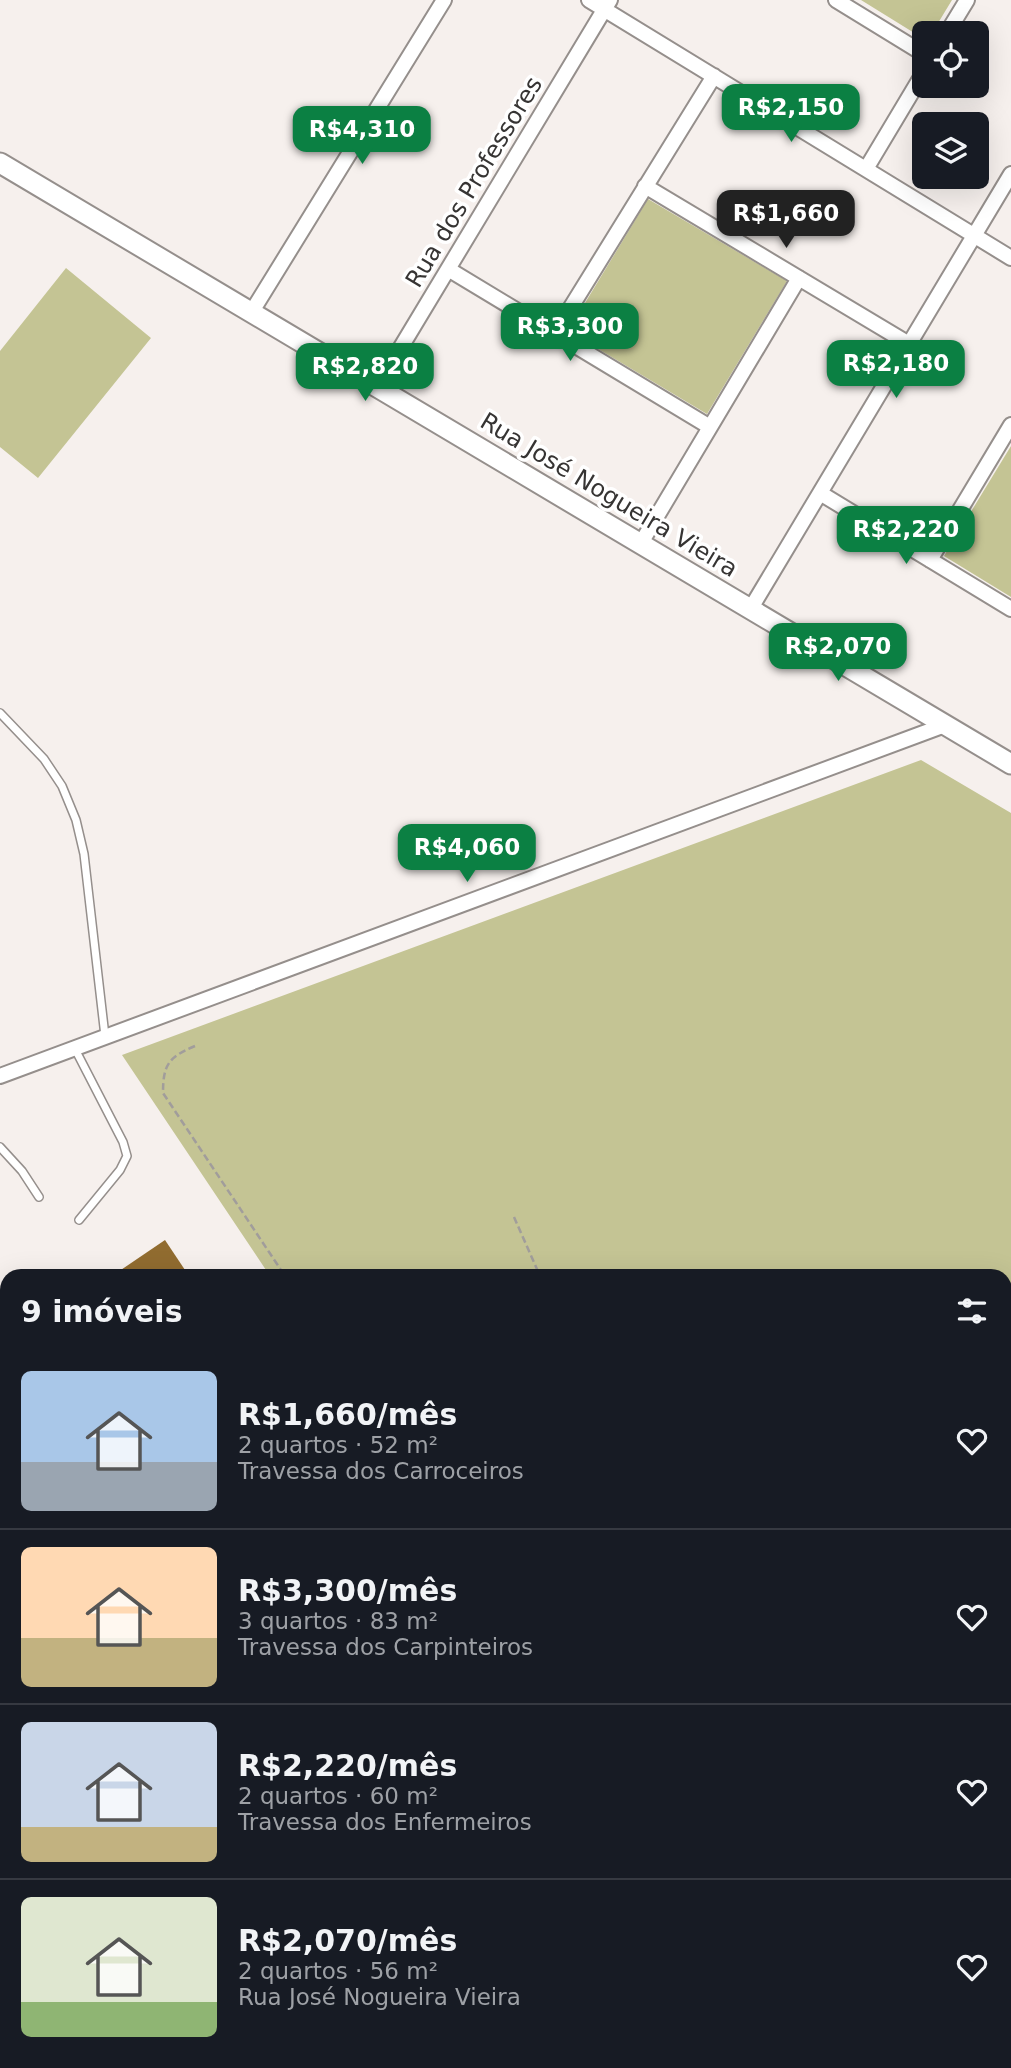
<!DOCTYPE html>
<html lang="pt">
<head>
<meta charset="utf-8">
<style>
  :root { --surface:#171b24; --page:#20242c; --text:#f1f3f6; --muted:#9ea1a6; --line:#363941; --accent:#0b8043 }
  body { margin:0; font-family:"DejaVu Sans",sans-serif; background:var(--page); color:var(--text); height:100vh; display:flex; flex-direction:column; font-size:26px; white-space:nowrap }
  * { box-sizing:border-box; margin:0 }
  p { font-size:23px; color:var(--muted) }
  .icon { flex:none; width:38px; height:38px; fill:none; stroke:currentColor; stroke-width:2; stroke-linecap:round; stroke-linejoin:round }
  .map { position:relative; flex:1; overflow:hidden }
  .drawer { position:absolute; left:0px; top:1269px; width:1012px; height:800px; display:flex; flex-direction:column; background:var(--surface); border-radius:21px 21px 0 0; box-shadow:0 7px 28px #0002 }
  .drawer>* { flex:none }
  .controls { position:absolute; left:912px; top:21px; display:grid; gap:14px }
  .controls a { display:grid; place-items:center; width:77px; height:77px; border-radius:10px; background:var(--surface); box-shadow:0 7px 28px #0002; font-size:35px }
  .price { position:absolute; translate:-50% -60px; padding:0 16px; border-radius:14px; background:var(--accent); color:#fff; font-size:23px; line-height:46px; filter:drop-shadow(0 2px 4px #0008) }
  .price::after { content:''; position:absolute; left:50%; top:42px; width:21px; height:16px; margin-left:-10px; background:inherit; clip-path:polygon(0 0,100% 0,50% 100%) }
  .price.selected { background:#222; color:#fff }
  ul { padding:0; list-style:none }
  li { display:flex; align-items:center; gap:21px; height:175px; padding:0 21px }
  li+li { border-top:2px solid var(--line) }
  li span { display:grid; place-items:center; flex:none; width:196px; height:140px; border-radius:10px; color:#555 }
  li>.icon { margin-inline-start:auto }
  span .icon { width:84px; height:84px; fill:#fffc; stroke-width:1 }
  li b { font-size:30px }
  h2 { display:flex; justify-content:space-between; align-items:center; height:84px; padding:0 21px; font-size:30px }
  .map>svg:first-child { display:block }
  .green { fill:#c4c494 }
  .building { fill:#916c30 }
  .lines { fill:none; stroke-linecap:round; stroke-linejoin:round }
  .lane-casing { stroke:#958f8c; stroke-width:10 }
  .street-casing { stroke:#958f8c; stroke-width:18 }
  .secondary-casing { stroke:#958f8c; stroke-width:23 }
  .primary-casing { stroke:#958f8c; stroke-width:24 }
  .path { stroke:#a19d9b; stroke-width:2.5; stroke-dasharray:7 3.5; stroke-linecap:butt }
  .lane { stroke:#fff; stroke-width:7 }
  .street { stroke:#fff; stroke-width:14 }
  .secondary { stroke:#fff; stroke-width:19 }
  .primary { stroke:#fff; stroke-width:21 }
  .labels { text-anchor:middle; stroke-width:7; stroke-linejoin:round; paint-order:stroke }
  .street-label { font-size:24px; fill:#363433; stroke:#fff }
</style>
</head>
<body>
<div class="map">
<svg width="1011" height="2068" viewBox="0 0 1011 2068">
  <rect width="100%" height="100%" fill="#f6f0ed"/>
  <path class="green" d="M 861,0 L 952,0 L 932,33 L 924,33 L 924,39 Z
    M 648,199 L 787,281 L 707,414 L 568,331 Z
    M 66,268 L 151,338 L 38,478 L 0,447 L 0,351 Z
    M 1011,446 L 1011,597 L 944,556 Z
    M 921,760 L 1011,813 L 1011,2039 L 1005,2043 L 1004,1276 L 270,1276 L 122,1055 Z
    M 7,1536 L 7,1883 L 0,1874 L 0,1541 Z
    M 0,1920 L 7,1929 L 7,2004 L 0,1994 Z
    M 51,2062 L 109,2062 L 114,2068 L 56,2068 Z
    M 146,2062 L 978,2062 L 968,2068 L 151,2068 Z"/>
  <path class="building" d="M 165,1240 L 189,1276 L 112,1276 Z"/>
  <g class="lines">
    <g class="lane-casing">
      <path id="lane" d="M 0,713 L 44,759 L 62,786 L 76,820 L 84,854 L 105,1036
        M 75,1049 L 123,1142 L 127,1156 L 120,1170 L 79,1220
        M 0,1147 L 22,1171 L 39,1197
        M 0,1363 L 7,1358
        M 0,1372 L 7,1382
        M 359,2062 L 363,2068
        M 503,2062 L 508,2068"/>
    </g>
    <g class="street-casing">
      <path id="street" d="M 589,0 L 1011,258
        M 836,0 L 924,54
        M 947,33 L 967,0
        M 866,169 L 924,72
        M 645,186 L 909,344
        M 448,269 L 710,427
        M 251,313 L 444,0
        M 555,333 L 714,76
        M 377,387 L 610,0
        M 820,493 L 1011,609
        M 641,543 L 799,278
        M 930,560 L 1011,425
        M 751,608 L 1011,174
        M 0,1076 L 945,725
        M 1004,2057 L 1011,2053
        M 988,2068 L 998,2062"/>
    </g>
    <g class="secondary-casing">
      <path id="secondary" d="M 0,163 L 1011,764"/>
    </g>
    <g class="primary-casing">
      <path id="primary" d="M 0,1904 L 7,1913
        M 0,2010 L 7,2019
        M 39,2062 L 44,2068
        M 121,2062 L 126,2068"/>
    </g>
    <path class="path" d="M 195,1046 C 169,1057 163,1064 163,1093 L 285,1276
      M 514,1217 L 540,1276
      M 1004,1702 L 1011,1701"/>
    <use href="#lane" class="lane"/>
    <use href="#street" class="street"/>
    <use href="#secondary" class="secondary"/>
    <use href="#primary" class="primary"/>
  </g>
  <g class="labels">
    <g class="street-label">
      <text transform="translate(474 182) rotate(-59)" y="8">Rua dos Professores</text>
      <text transform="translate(609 495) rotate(31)" y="8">Rua José Nogueira Vieira</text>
    </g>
  </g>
</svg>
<div class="controls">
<a><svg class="icon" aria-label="locate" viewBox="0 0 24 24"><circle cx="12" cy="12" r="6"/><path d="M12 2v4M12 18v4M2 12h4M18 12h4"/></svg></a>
<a><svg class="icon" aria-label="layers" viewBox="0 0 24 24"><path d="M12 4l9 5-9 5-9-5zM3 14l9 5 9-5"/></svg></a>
</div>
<b class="price" style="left:791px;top:144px">R$2,150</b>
<b class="price" style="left:362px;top:166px">R$4,310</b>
<b class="price selected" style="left:786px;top:250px">R$1,660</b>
<b class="price" style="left:570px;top:363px">R$3,300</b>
<b class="price" style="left:896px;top:400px">R$2,180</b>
<b class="price" style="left:365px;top:403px">R$2,820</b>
<b class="price" style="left:906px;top:566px">R$2,220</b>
<b class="price" style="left:838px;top:683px">R$2,070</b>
<b class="price" style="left:467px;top:884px">R$4,060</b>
<section class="drawer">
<h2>9 imóveis<svg class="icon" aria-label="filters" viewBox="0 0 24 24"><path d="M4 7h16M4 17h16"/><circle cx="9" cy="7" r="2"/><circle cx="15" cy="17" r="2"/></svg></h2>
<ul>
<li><span style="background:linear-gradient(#a9c7e8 65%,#9aa5b1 0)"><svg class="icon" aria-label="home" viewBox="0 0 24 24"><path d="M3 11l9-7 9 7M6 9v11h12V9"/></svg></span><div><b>R$1,660/mês</b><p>2 quartos · 52 m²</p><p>Travessa dos Carroceiros</p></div><svg class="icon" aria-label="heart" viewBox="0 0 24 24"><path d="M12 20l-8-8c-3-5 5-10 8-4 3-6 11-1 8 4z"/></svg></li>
<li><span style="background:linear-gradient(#ffd9b3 65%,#c2b280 0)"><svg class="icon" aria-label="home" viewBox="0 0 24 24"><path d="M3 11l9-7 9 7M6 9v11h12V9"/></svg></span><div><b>R$3,300/mês</b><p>3 quartos · 83 m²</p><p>Travessa dos Carpinteiros</p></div><svg class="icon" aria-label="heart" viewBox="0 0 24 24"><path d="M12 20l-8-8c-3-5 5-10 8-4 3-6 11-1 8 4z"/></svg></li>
<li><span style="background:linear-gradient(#c9d6e8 75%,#c2b280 0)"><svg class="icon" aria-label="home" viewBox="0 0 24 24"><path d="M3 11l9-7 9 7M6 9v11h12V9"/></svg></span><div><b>R$2,220/mês</b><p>2 quartos · 60 m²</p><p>Travessa dos Enfermeiros</p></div><svg class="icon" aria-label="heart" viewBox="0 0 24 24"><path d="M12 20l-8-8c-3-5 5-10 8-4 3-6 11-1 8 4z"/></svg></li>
<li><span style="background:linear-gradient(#dfe7d0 75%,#8fb573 0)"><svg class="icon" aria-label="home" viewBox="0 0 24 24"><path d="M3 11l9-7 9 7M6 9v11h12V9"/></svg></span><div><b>R$2,070/mês</b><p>2 quartos · 56 m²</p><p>Rua José Nogueira Vieira</p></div><svg class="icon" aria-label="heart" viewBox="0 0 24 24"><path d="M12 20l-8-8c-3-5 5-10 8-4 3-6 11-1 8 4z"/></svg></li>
</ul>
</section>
</div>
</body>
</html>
